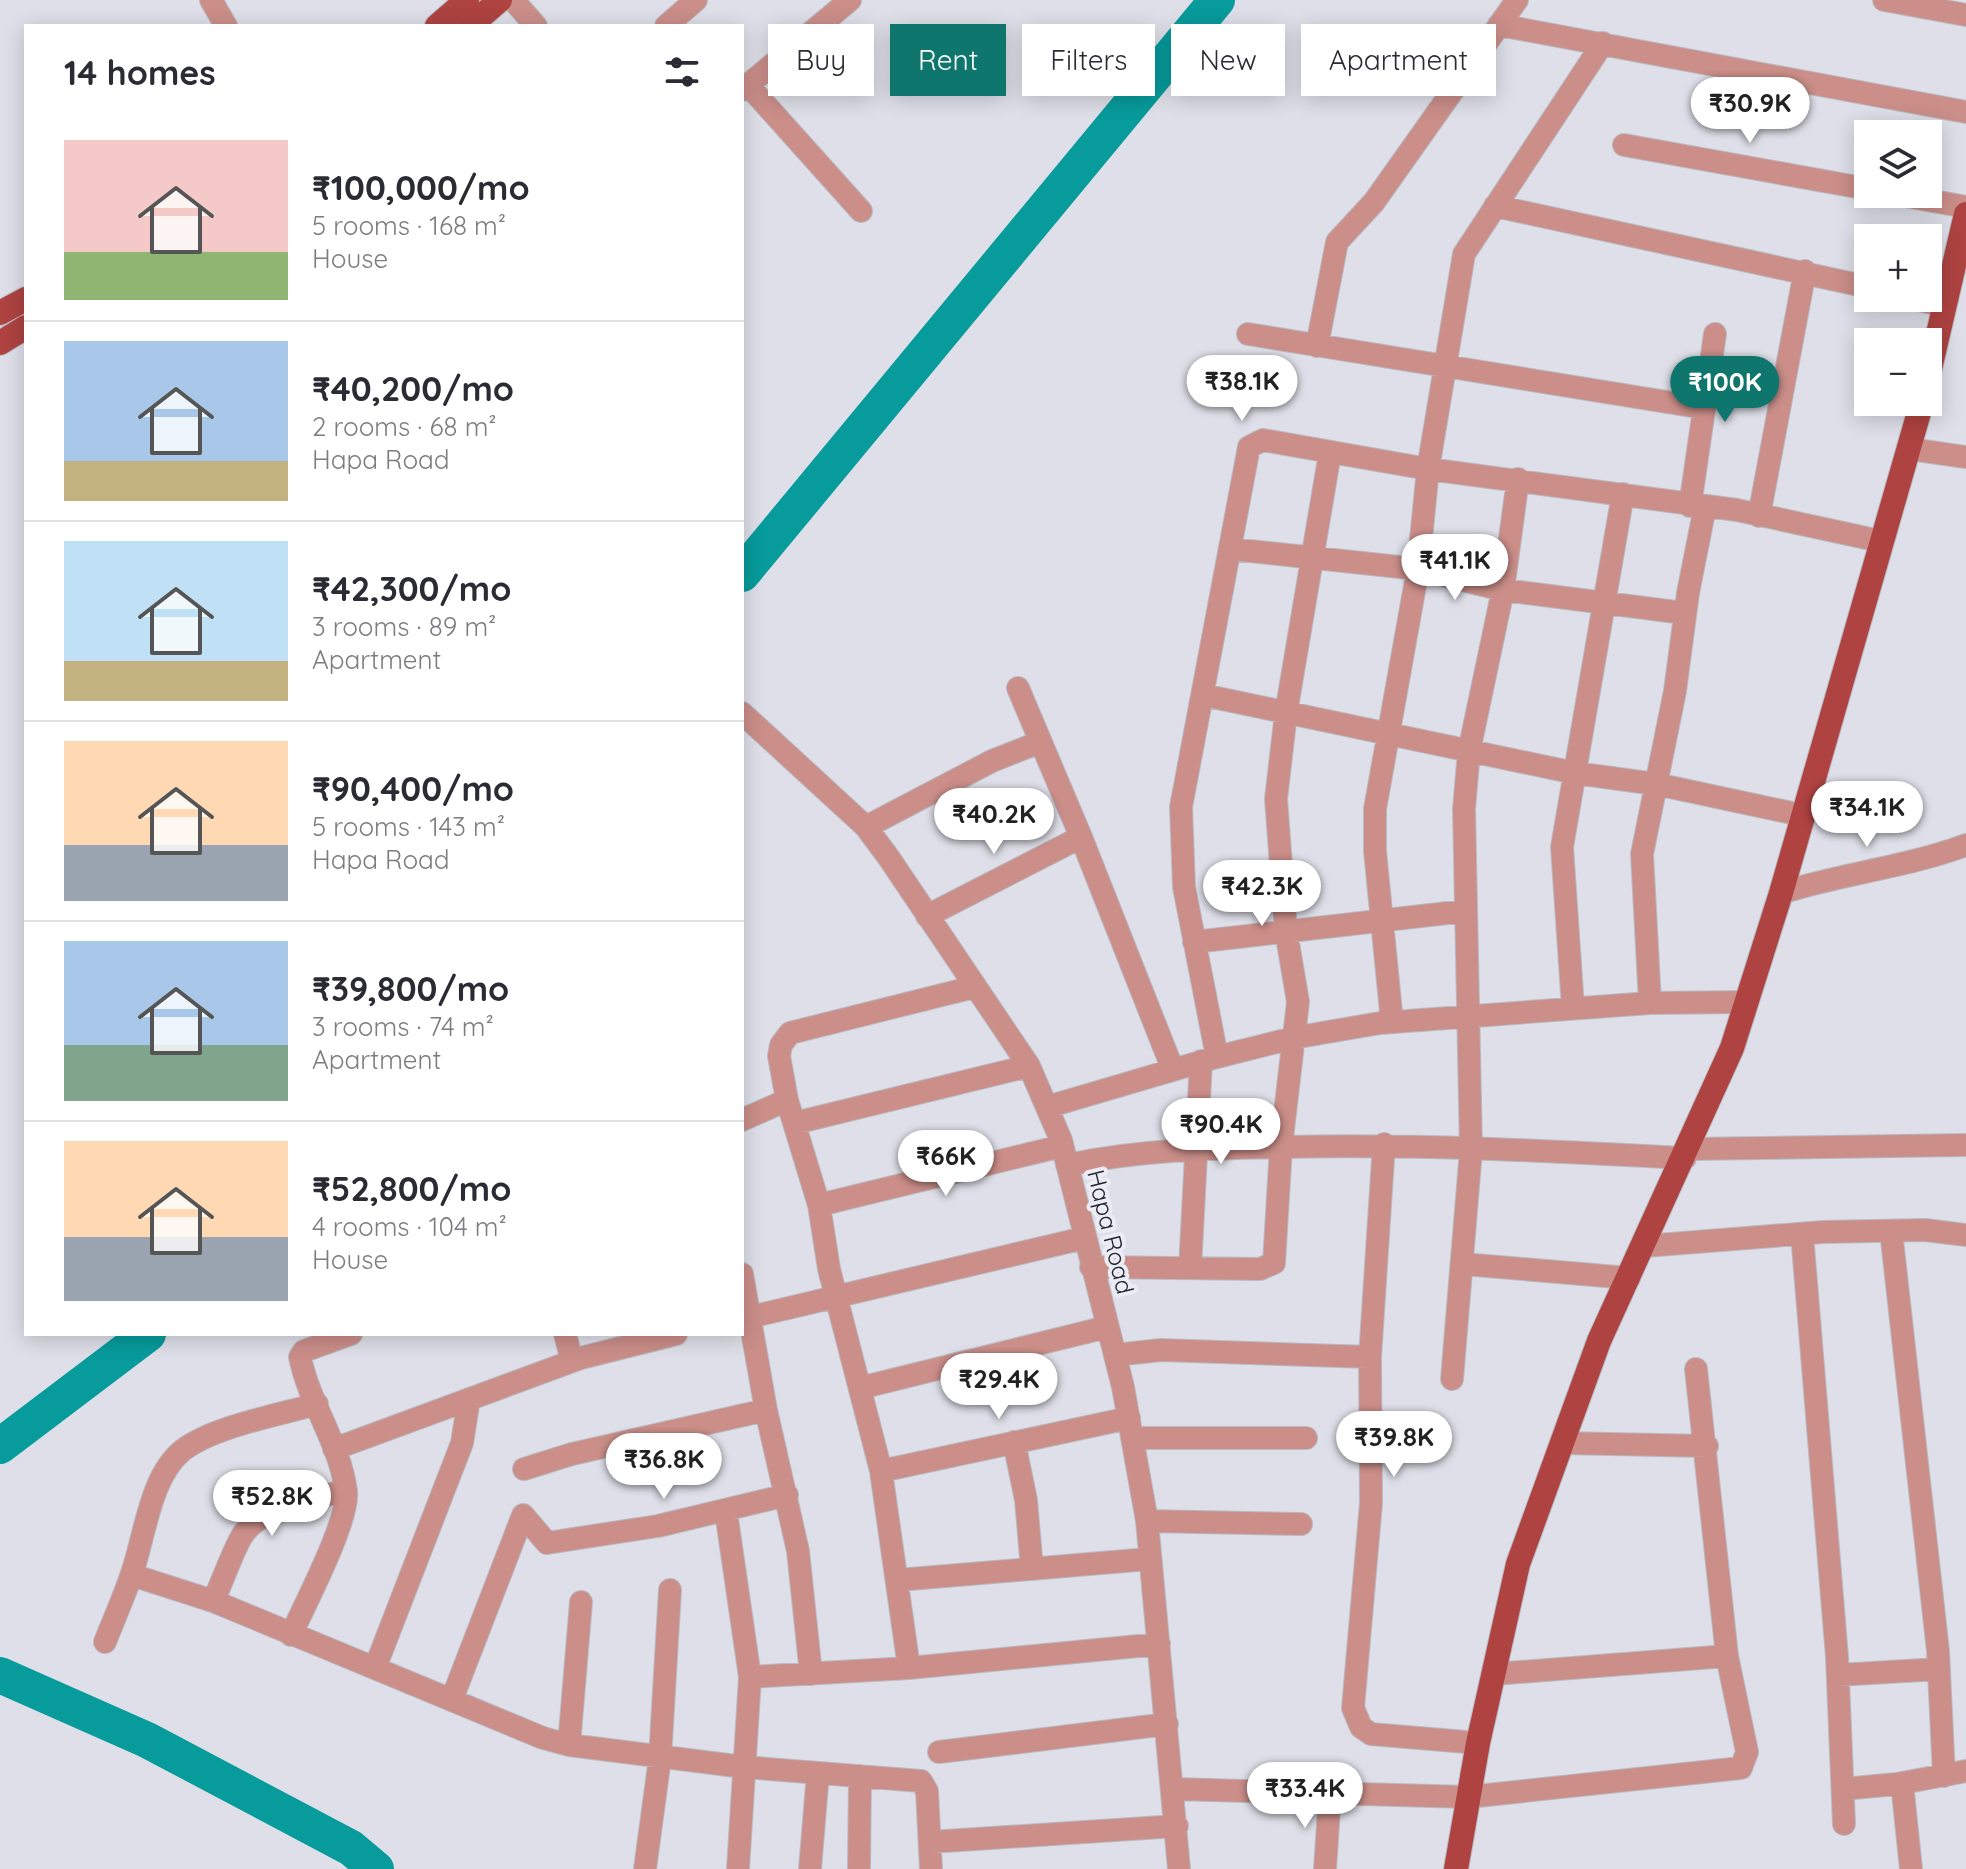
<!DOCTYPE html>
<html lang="en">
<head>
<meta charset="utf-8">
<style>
  :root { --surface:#fff; --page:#f7f7f7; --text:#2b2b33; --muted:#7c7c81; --line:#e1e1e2; --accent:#0f766e }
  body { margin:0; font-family:Quicksand,sans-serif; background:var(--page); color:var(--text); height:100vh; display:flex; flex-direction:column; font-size:30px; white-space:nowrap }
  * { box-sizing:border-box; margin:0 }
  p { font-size:26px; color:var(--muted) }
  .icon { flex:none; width:44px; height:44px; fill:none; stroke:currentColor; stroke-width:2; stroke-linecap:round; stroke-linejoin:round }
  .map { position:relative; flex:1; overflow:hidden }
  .sheet { position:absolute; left:24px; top:24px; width:720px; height:1312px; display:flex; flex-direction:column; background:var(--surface); border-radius:0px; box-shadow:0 4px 20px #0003 }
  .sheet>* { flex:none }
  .guide { position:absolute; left:768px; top:24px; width:760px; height:72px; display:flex; gap:16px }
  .fabs { position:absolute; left:1854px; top:120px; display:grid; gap:16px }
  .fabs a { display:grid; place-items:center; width:88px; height:88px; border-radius:0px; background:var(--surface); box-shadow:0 4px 20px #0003; font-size:40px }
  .price { position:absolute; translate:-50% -68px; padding:0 18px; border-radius:28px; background:#fff; color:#222; font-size:26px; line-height:52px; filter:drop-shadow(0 2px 4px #0008) }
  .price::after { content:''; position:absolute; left:50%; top:48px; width:24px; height:18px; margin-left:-12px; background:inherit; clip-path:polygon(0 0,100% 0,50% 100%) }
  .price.active { background:var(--accent); color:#fff }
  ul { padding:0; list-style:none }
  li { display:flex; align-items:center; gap:24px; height:200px; padding:0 40px }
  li+li { border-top:2px solid var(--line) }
  li span { display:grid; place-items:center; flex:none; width:224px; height:160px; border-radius:0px; color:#555 }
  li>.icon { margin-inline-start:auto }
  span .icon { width:96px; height:96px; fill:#fffc; stroke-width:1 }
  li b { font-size:34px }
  h2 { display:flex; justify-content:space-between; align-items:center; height:96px; padding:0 40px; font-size:34px }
  .pill { padding:0 28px; border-radius:0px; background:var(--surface); box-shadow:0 4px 20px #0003; font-size:28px; line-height:72px }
  .pill.active { background:var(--accent); color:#fff }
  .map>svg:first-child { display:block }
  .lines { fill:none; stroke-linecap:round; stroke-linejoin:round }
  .river { stroke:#079b9c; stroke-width:36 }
  .minor-casing { stroke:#b9bac2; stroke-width:24 }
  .major-casing { stroke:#b9bac2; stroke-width:26 }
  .minor { stroke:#cb8e89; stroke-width:22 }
  .major { stroke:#ae4341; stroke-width:24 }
  .labels { text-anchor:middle; stroke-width:8; stroke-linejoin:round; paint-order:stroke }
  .street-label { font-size:24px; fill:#242528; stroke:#ebecf5 }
</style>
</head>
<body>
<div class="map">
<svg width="1966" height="1869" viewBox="0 0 1966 1869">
  <rect width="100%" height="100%" fill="#dedfe8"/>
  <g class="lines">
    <path class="river" d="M 742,574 L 1217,0
      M 0,1446 L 148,1334
      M 0,1675 L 147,1740 L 351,1848 L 376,1869"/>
    <g class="minor-casing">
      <path id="minor" d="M 211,0 L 226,26
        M 513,0 L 536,26
        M 1884,0 L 1966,15
        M 1499,25 L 1966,112
        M 666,26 L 696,0
        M 748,85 L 861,211
        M 742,90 L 850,0
        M 1624,145 L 1868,189
        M 1894,194 L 1966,207
        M 1495,206 L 1868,287
        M 1911,298 L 1944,306
        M 1248,334 L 1704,408
        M 1317,346 L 1337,242 L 1374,202 L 1517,0
        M 1910,449 L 1966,457
        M 1690,506 L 1715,334
        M 1759,516 L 1805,271
        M 1231,549 L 1418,569 L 1503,590 L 1684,613
        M 1018,688 L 1081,837 L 1173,1070
        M 1203,695 L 1575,773 L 1656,784 L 1801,815
        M 742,713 L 866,827 L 889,858 L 1029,1066 L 1061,1140 L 1123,1387 L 1147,1521 L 1179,1869
        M 866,827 L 992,761 L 1040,742
        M 1781,893 C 1843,873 1904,868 1966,845
        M 927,916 L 1081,837
        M 1194,942 L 1465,911
        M 1650,1003 L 1642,854 L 1675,691 L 1688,593 L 1705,507
        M 1573,1008 L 1562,847 L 1623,494
        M 1392,1022 L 1375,851 L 1375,809 L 1418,569 L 1428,469 L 1464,254 L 1603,43
        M 1217,1057 L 1184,887 L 1181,807 L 1249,447 L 1263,440 L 1428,469 L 1737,510 L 1880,541
        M 1047,1107 L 1217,1057 L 1293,1038 L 1380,1023 L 1650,1003 L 1747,1002
        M 742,1120 L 787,1100
        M 795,1123 L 1029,1066
        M 1384,1144 L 1370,1357 L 1371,1503 L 1353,1708 L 1361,1727 L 1371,1734 L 1478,1743
        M 1688,1149 L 1966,1145
        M 1067,1165 C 1138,1150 1211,1148 1284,1147 C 1418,1144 1551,1151 1685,1158
        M 819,1205 L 1062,1146
        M 1891,1231 L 1938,1651 L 1944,1776
        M 1802,1234 L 1837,1657 L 1844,1824
        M 1645,1246 L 1823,1232 L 1925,1230 L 1966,1235
        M 1463,1264 L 1629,1278
        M 1091,1267 L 1260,1269 L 1274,1263 L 1281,1147 L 1298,1002 L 1286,931 L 1276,799 L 1286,713 L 1330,453
        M 1190,1268 L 1201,1061
        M 742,1274 L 766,1410 L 798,1551 L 811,1674
        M 742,1319 L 1084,1238
        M 565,1334 L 572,1361
        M 1115,1355 L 1161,1350 L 1370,1357
        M 1452,1379 L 1471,1150 L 1464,809 L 1469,751 L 1503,590 L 1518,479
        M 860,1388 L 1107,1327
        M 1132,1438 L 1306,1438
        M 1014,1442 L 1026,1500 L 1032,1569
        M 1562,1443 L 1707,1446
        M 334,1449 L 581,1358 L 676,1334
        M 524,1469 L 572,1454 L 766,1410
        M 881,1471 L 1129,1418
        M 726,1512 L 750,1677 L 738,1869
        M 1147,1521 L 1301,1524
        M 132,1575 L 213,1601 L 543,1738 L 569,1745 L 744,1767 L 921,1781 L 927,1791 L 931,1869
        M 898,1580 L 1149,1559
        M 213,1601 C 222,1584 235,1544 244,1533 C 266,1504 313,1500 346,1490
        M 291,1635 C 304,1606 350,1519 346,1491 C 340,1444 309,1403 300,1357 L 304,1351 L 351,1334
        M 105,1642 C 114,1619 124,1597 132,1573 C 145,1536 150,1476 183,1450 C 215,1426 279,1415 317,1404
        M 375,1668 L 462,1443 L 469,1399
        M 909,1668 L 881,1471 L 829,1269 L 819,1205 L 787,1100 L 779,1056 L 781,1045 L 790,1033 L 974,987
        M 1494,1674 L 1727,1656
        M 1838,1675 L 1939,1669
        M 750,1677 L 909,1668 L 1159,1644
        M 452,1699 L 523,1515 L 547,1543 L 658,1526 L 787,1495
        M 569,1745 L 581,1602
        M 939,1752 L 1167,1724
        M 1902,1783 L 1911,1869
        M 1175,1789 L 1468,1797 L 1741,1768 L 1747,1752 L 1727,1656 L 1696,1369
        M 1843,1789 L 1897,1784 L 1966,1771
        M 930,1842 L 1177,1826
        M 645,1869 L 660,1758 L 670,1590
        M 810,1869 L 818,1773
        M 859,1869 L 860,1776
        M 1325,1869 L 1330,1794"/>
    </g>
    <g class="major-casing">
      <path id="major" d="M 437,26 L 467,0
        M 470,26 L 500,0
        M 0,313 L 26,299
        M 0,343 L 26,327
        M 1928,377 L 1966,214
        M 1456,1869 L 1478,1743 L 1518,1564 L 1599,1341 L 1732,1048 L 1781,893 L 1922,402"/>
    </g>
    <use href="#minor" class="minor"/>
    <use href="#major" class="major"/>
  </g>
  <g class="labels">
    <g class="street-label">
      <text transform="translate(1110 1232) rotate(76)" y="8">Hapa Road</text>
    </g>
  </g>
</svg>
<div class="fabs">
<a><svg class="icon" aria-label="layers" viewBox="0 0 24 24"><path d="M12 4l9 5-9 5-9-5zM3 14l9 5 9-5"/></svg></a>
<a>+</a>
<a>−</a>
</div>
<b class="price" style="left:1750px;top:145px">₹30.9K</b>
<b class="price" style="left:1242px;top:423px">₹38.1K</b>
<b class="price active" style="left:1725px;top:424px">₹100K</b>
<b class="price" style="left:1455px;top:602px">₹41.1K</b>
<b class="price" style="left:1867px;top:849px">₹34.1K</b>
<b class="price" style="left:994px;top:856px">₹40.2K</b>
<b class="price" style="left:1262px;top:928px">₹42.3K</b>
<b class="price" style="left:1221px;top:1166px">₹90.4K</b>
<b class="price" style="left:946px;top:1198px">₹66K</b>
<b class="price" style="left:999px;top:1421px">₹29.4K</b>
<b class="price" style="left:1394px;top:1479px">₹39.8K</b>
<b class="price" style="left:664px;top:1501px">₹36.8K</b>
<b class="price" style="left:272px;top:1538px">₹52.8K</b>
<b class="price" style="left:1305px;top:1830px">₹33.4K</b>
<div class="guide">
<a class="pill">Buy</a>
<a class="pill active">Rent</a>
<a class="pill">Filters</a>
<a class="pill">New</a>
<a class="pill">Apartment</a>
</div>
<section class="sheet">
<h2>14 homes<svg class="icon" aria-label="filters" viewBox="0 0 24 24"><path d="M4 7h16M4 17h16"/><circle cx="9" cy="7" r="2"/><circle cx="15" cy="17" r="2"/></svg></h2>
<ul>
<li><span style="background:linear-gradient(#f6c9c9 70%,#8fb573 0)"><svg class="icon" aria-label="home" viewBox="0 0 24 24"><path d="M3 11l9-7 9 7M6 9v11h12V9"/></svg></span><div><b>₹100,000/mo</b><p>5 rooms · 168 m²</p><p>House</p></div></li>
<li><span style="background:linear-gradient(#a9c7e8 75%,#c2b280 0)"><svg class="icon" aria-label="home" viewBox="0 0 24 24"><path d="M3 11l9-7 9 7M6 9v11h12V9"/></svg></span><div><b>₹40,200/mo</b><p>2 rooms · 68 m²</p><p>Hapa Road</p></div></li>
<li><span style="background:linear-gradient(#bfe0f5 75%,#c2b280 0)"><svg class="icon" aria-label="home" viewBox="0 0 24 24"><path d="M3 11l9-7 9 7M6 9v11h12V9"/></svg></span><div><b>₹42,300/mo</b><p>3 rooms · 89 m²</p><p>Apartment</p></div></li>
<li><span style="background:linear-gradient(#ffd9b3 65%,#9aa5b1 0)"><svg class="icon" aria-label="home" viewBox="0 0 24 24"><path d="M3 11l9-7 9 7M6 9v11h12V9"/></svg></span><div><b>₹90,400/mo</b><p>5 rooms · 143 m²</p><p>Hapa Road</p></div></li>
<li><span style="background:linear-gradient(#a9c7e8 65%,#7fa58c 0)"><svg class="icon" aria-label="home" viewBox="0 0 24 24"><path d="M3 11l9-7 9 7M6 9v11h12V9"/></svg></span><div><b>₹39,800/mo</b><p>3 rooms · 74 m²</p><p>Apartment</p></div></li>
<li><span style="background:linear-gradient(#ffd9b3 60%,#9aa5b1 0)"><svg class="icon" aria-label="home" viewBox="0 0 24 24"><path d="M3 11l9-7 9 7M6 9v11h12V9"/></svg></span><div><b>₹52,800/mo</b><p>4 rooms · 104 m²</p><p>House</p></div></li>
</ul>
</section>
</div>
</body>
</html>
